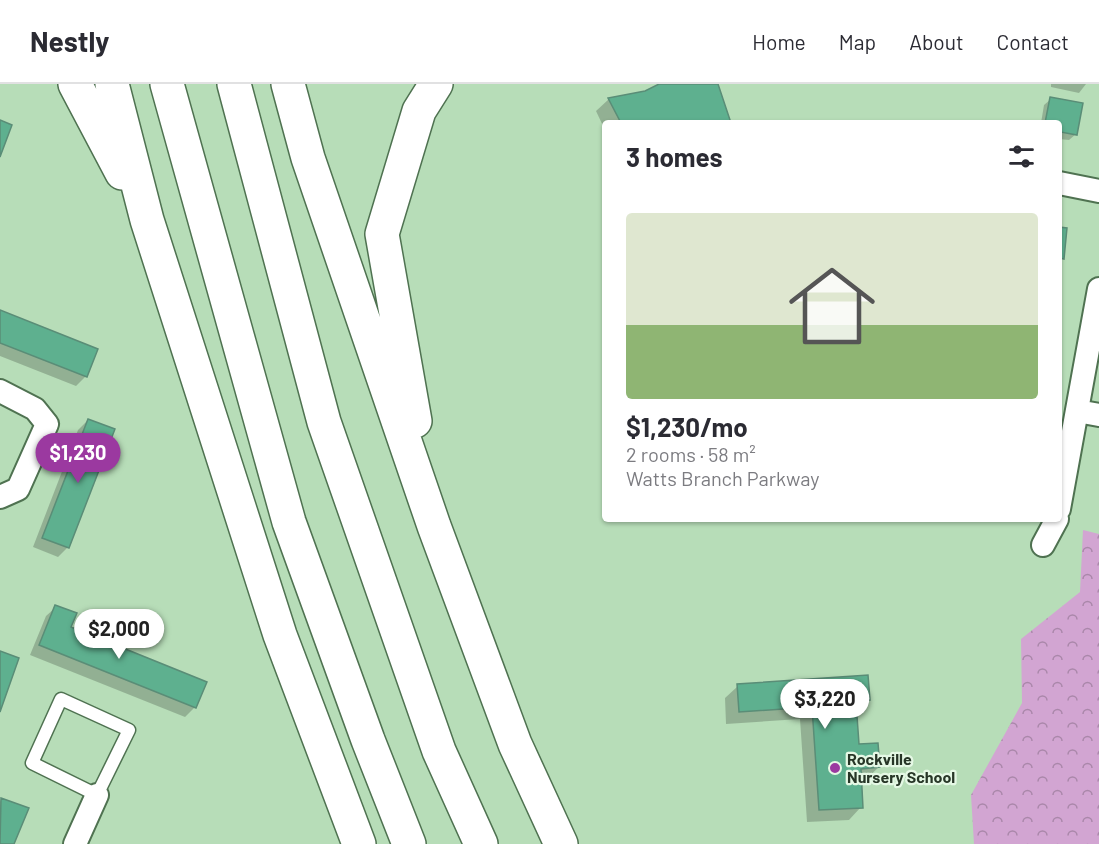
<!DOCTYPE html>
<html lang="en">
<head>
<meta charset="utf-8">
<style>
  :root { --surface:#fff; --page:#f2f2f3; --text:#2b2b33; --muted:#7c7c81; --line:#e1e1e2; --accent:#9b39a0 }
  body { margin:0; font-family:Barlow,sans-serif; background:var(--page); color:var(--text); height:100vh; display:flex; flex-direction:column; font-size:22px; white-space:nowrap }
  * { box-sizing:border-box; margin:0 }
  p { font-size:20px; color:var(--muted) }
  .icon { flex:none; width:33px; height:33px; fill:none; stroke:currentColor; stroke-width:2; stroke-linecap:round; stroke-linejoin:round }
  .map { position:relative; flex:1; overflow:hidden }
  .panel { position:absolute; left:602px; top:36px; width:460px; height:402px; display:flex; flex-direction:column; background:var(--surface); border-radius:6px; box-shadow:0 2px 4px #0004 }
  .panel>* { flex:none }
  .price { position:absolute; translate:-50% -51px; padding:0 14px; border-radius:21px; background:#fff; color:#222; font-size:20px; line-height:39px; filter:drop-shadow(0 2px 3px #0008) }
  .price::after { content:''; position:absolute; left:50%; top:36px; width:18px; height:14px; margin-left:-9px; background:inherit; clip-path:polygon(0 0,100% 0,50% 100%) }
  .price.on { background:var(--accent); color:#fff }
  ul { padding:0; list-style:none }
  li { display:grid; align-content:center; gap:12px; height:318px; padding:0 24px }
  li span { display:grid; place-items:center; height:186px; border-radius:6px; color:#555 }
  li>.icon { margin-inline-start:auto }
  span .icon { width:108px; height:108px; fill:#fffc; stroke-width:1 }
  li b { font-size:26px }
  h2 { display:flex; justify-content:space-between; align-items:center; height:72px; padding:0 24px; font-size:26px }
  header { display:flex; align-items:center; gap:36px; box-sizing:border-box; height:84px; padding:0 30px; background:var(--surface); border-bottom:2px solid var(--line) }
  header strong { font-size:28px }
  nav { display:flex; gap:33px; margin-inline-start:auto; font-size:21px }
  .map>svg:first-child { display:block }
  .forest { fill:url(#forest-crowns) }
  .shadow { fill:#0003 }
  .building { fill:#5eb08f; stroke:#5a8d77; stroke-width:1.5 }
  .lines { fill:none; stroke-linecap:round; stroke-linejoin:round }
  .service-casing { stroke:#4f7251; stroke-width:15 }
  .minor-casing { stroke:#4f7251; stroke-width:26 }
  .motorway-casing { stroke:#4f7251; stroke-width:36 }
  .service { stroke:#fff; stroke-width:12 }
  .minor { stroke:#fff; stroke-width:22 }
  .motorway { stroke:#fff; stroke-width:33 }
  .poi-dot { fill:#9b39a0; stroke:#e5f8e5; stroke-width:2 }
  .labels { text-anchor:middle; stroke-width:4.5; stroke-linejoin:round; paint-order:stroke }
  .poi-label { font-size:16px; font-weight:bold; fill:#273627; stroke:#e5f8e5; text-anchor:start }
</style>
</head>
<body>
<header>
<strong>Nestly</strong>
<nav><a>Home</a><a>Map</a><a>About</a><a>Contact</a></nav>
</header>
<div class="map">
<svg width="1099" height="760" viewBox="0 0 1099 760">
  <defs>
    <pattern id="forest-crowns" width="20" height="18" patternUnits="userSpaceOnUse" patternTransform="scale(1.5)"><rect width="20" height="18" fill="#d2a5d2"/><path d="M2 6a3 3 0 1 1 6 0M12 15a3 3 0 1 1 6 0" fill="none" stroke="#aa87aa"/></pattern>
  </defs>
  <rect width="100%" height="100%" fill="#b7ddb8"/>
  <path class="forest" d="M 1083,446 L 1099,450 L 1099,760 L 974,760 L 971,711 L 1022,619 L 1021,555 L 1080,508 Z"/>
  <path class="shadow" d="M 663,0 L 717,0 L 729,39 L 604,39 L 604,44 L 596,27 L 609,15 L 645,9 Z
    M 1051,0 L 1086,0 L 1079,9 L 1051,3 Z
    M 1051,15 L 1076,50 L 1069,56 L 1059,55 L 1059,39 L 1041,39 L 1044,21 Z
    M 0,228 L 86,292 L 76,302 L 0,272 Z
    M 88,336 L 68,463 L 58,473 L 33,463 L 78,346 Z
    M 56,523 L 70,544 L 195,623 L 185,633 L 30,571 L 46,532 Z
    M 738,602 L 868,616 L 855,629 L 857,662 L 879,683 L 866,695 L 860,696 L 861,723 L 849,736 L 807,738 L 800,635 L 726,640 L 725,614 Z
    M 2,715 L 13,760 L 0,760 L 0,717 Z"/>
  <path class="building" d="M 659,0 L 718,0 L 731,39 L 621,39 L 608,14 L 645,7 Z
    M 1050,13 L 1083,19 L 1077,51 L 1061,48 L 1059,55 L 1059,39 L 1045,39 Z
    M 0,36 L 12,41 L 0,73 Z
    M 1059,143 L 1067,144 L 1064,175 L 1059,174 Z
    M 0,226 L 98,265 L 87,293 L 0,259 Z
    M 88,335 L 115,345 L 69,464 L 42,454 Z
    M 55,521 L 77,529 L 71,543 L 207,598 L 196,624 L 39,561 Z
    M 0,567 L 19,574 L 0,628 Z
    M 868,591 L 870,616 L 856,618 L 859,660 L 878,659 L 880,683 L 861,685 L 863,724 L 819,726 L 812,623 L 739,628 L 737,600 Z
    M 1,714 L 29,724 L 14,760 L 0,760 Z"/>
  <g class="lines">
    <g class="service-casing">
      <path id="service" d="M 61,615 L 129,646 L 97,711 L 32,679 Z"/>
    </g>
    <g class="minor-casing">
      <path id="minor" d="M 1059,99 L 1099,107
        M 0,307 L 35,325 L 47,340 L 18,405 L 0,413
        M 1077,327 L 1099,331
        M 1059,425 L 1099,205
        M 1043,461 L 1057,435
        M 75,760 L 97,711"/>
    </g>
    <g class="motorway-casing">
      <path id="motorway" d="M 75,0 L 122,89
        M 112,0 L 147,136 L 280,551 L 359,760
        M 167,0 L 289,438 L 368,656 L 409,760
        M 234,0 L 324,338 L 439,667 L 481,760
        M 288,0 L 308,74 L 434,442 L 515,660 L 561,760
        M 415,337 L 382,150 L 419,27 L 436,0"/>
    </g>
    <use href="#service" class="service"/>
    <use href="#minor" class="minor"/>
    <use href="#motorway" class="motorway"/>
  </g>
  <circle class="poi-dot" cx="835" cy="684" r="6"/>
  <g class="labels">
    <g class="poi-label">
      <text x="847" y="681">Rockville<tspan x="847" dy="18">Nursery School</tspan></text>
    </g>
  </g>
</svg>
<b class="price on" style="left:78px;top:400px">$1,230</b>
<b class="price" style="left:119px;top:576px">$2,000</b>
<b class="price" style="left:825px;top:646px">$3,220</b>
<section class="panel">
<h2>3 homes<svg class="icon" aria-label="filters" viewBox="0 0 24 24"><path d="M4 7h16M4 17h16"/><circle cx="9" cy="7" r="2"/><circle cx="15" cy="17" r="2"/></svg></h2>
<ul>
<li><span style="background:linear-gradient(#dfe7d0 60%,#8fb573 0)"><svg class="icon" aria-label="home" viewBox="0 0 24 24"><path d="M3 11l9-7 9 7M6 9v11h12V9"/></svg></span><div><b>$1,230/mo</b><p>2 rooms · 58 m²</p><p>Watts Branch Parkway</p></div></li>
</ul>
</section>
</div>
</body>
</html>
